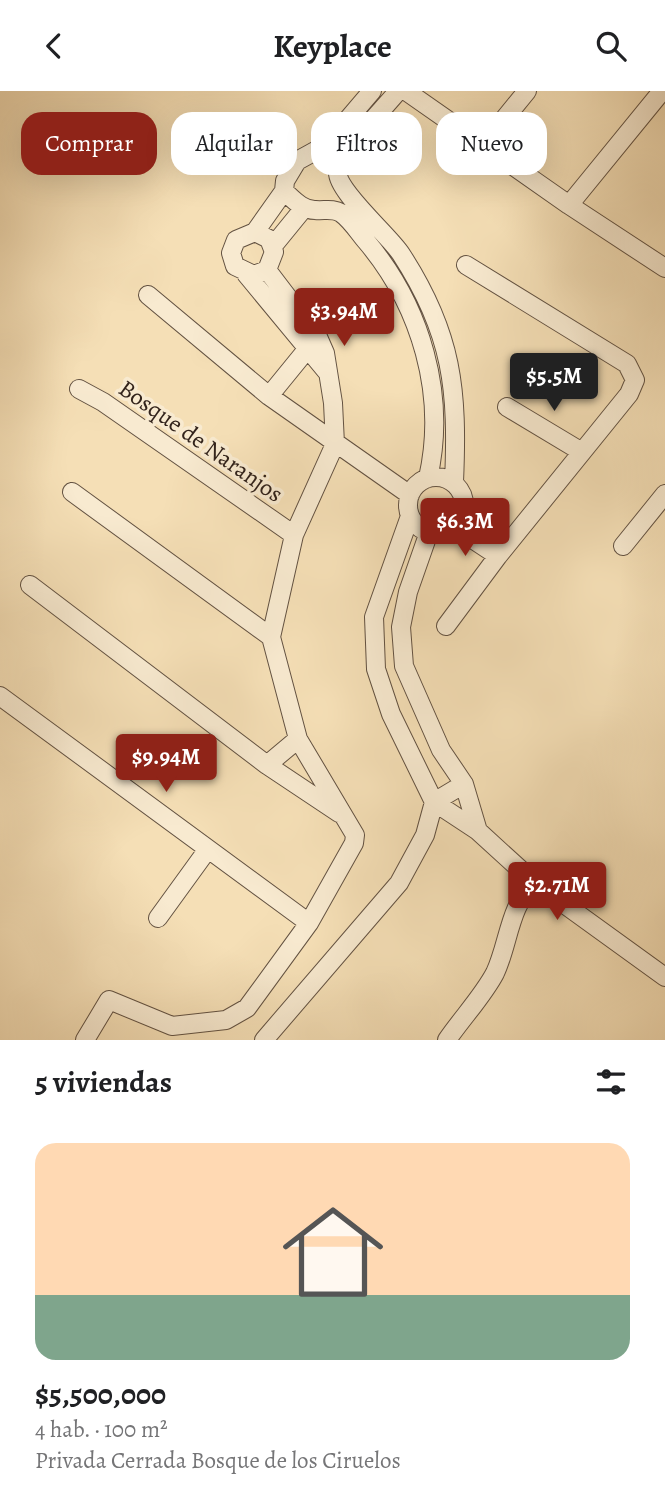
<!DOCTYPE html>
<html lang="es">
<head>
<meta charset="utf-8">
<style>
  :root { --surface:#fff; --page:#f2f2f2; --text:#202124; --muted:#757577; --accent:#8f2418 }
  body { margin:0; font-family:Alegreya,serif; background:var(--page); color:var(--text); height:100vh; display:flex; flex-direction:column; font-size:26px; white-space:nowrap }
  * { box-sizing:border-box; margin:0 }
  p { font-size:23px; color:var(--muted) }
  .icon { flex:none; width:38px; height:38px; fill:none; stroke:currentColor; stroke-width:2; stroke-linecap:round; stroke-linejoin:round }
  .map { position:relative; height:949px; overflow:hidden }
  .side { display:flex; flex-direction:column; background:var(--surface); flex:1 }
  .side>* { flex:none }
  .banner { position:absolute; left:21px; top:21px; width:623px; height:63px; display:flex; gap:14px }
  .price { position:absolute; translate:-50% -60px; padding:0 16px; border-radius:7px; background:var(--accent); color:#fff; font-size:23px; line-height:46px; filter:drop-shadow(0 2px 4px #0008) }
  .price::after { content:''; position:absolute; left:50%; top:42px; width:21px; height:16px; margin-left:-10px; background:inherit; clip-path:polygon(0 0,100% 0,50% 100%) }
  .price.active { background:#222; color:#fff }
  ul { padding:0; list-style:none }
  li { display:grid; align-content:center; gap:14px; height:371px; padding:0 35px }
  li span { display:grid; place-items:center; height:217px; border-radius:21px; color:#555 }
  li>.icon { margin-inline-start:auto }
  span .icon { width:126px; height:126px; fill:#fffc; stroke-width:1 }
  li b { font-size:30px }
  h2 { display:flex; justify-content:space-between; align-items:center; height:84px; padding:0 35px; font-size:30px }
  .tag { padding:0 24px; border-radius:21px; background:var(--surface); box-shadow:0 7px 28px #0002; font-size:24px; line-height:63px }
  .tag.active { background:var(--accent); color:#fff }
  header { display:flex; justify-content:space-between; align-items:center; height:91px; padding:0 35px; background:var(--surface); font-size:32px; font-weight:700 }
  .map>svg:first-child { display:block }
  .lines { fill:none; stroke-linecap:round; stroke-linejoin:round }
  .minor-casing { stroke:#635242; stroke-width:20 }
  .minor { stroke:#f8ead0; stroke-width:18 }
  .labels { text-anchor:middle; stroke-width:7; stroke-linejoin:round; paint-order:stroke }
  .street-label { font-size:24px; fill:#32231b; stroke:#f8ead0 }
</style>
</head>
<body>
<header><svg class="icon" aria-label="back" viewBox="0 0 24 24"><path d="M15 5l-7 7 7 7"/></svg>Keyplace<svg class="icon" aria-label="search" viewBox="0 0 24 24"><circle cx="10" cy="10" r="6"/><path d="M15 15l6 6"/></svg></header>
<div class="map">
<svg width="665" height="949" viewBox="0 0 665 949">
  <rect width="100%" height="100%" fill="#f5dfb6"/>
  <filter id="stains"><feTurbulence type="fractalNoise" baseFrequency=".00286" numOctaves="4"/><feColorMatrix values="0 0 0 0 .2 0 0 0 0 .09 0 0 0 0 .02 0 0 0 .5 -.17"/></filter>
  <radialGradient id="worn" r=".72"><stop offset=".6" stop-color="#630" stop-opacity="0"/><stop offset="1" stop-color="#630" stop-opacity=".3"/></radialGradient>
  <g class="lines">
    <g class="minor-casing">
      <path id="minor" d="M 398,0 C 383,19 342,58 338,80 C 335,99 389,144 401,163 C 453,243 458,299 454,391
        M 406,0 L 569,114 L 665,177
        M 483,54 L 527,0
        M 284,100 C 293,108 302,119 315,119 C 324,120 333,117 341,122 C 351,129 359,142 366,150 C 421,215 447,304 428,387
        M 569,114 L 662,0
        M 255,141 L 269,148 L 274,161 L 267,179 L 254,184 L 235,175 L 231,162 L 236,149 L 255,141 L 284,100 L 285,90 L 297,70 L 326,54 L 372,0
        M 273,155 L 304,117
        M 246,183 L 327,281
        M 148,204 L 269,305 L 410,404
        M 79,298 L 103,311 L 294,444
        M 269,305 L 313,251
        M 507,316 L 582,361
        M408 414a28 28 0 1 1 56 0a28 28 0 1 1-56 0Z
        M 72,401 L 271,546
        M 464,419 L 509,451
        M 410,425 L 374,526 L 376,578 L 391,623 L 434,711 L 478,740 L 535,792 L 665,886
        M 454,436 L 498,465
        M 429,441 L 408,501 L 401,536 L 404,575 L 441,659 L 464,693 L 478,740
        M 623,455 L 665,403
        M 30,494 L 267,674 L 339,722
        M 446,535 L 498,465 L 629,303 L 635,289 L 627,273 L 466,174
        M 0,605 L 309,832
        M 267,674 L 298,648
        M 158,827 L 208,758
        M 85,949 L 109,909 L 172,935 L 226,929 L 247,917 L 309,832 L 354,752 L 355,744 L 298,648 L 271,546 L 294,444 L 335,353 L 333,312 L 325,262 L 318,246 L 267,179
        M 264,949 L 399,792 L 425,744 L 434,711 L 464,693
        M 447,949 C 462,927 483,905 495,882 C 509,853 509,813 535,792"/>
    </g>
    <use href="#minor" class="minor"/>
  </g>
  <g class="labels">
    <g class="street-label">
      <text transform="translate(201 350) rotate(35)" y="8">Bosque de Naranjos</text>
    </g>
  </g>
  <rect width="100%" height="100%" filter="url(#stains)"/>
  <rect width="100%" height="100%" fill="url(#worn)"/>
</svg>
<b class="price" style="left:344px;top:257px">$3.94M</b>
<b class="price active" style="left:554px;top:322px">$5.5M</b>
<b class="price" style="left:465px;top:467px">$6.3M</b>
<b class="price" style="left:166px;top:703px">$9.94M</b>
<b class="price" style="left:557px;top:831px">$2.71M</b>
<div class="banner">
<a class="tag active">Comprar</a>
<a class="tag">Alquilar</a>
<a class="tag">Filtros</a>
<a class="tag">Nuevo</a>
</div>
</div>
<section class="side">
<h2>5 viviendas<svg class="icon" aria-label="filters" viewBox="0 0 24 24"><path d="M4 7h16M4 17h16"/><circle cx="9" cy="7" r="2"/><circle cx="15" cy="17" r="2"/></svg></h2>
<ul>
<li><span style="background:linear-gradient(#ffd9b3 70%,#7fa58c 0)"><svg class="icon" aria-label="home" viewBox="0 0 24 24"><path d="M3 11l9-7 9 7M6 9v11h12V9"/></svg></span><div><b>$5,500,000</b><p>4 hab. · 100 m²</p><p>Privada Cerrada Bosque de los Ciruelos</p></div></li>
</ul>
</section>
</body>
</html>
